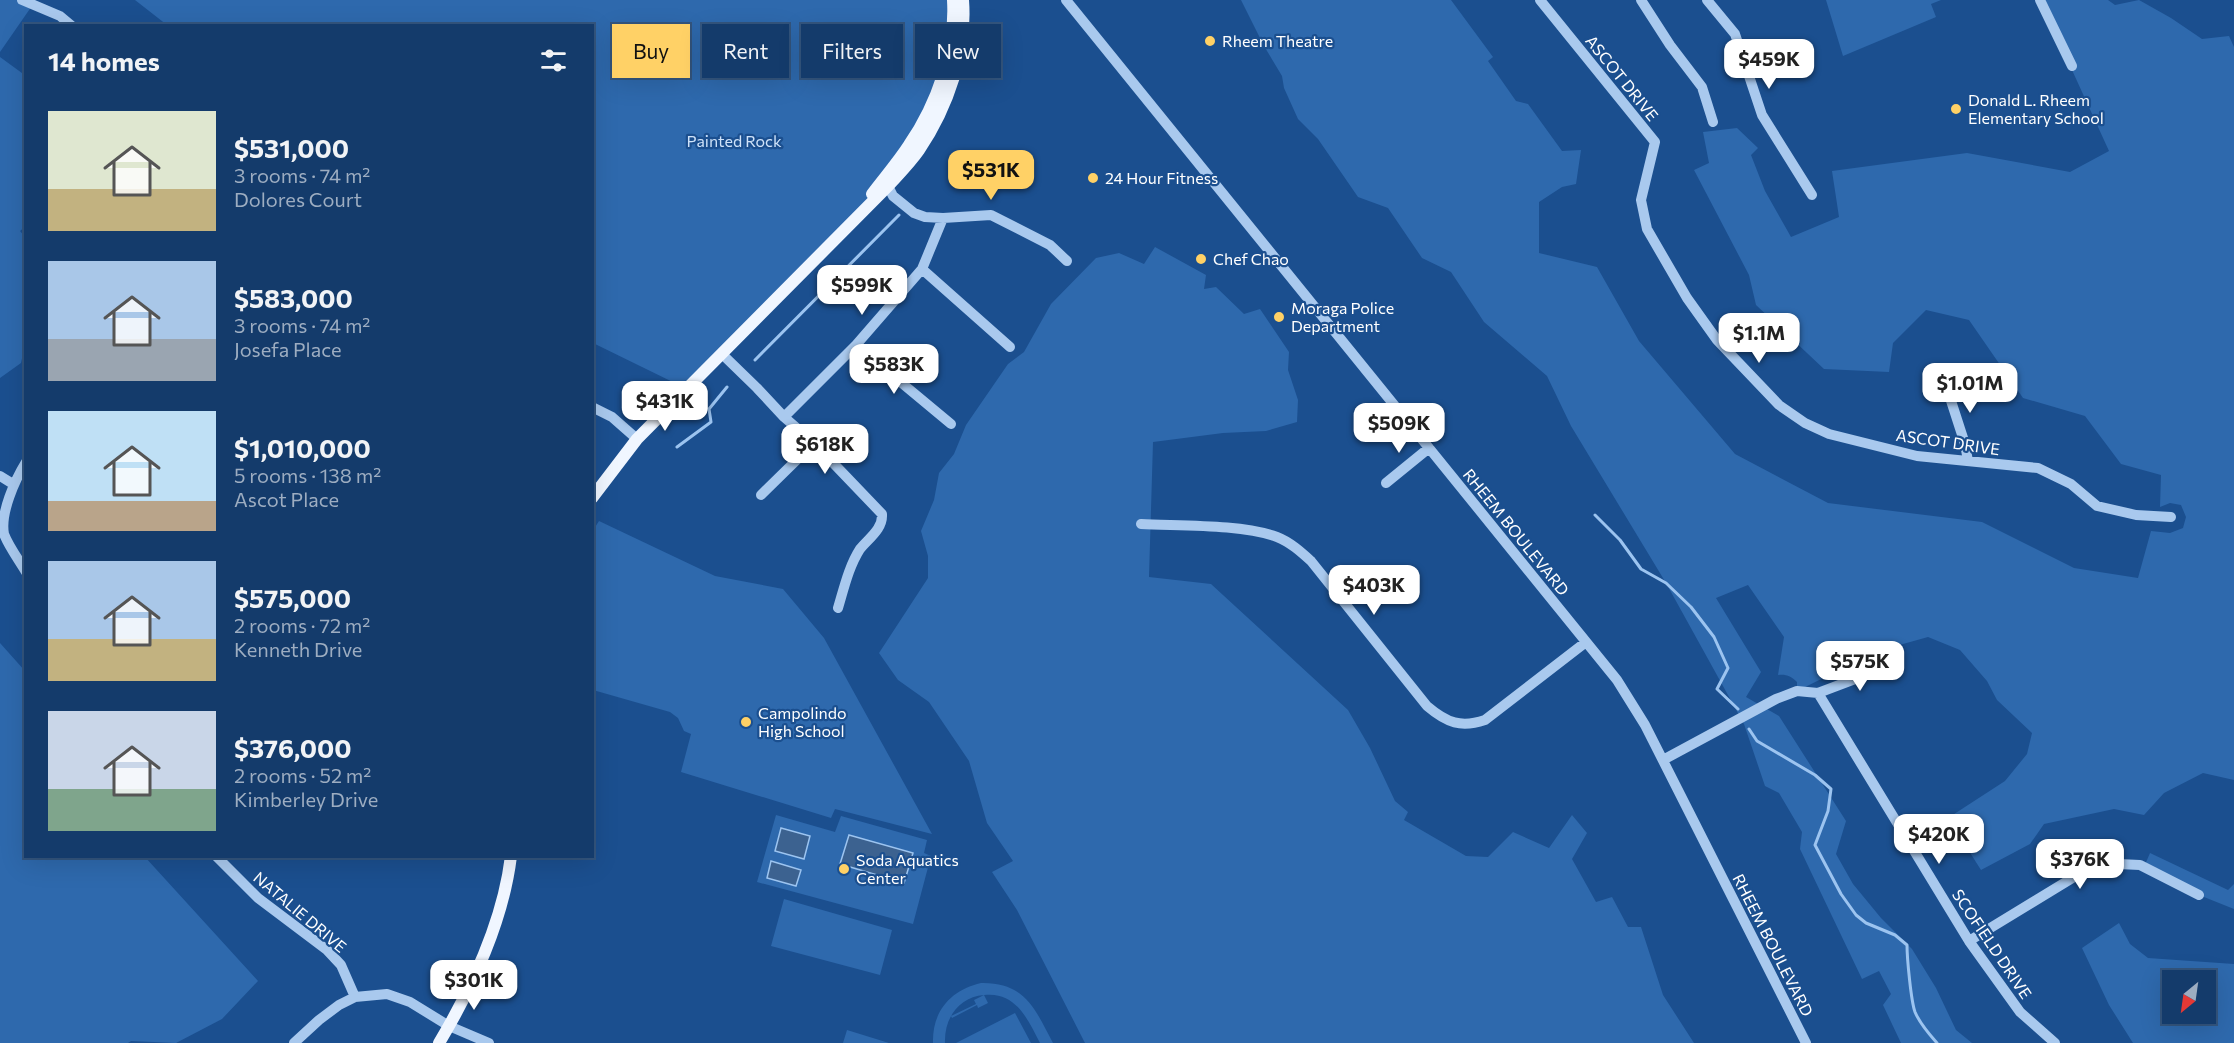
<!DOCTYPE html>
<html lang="en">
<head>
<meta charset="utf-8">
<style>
  :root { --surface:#143b6b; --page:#214673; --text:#f1f3f6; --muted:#9dadc1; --line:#33557e; --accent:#ffd166 }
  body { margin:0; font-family:Commissioner,sans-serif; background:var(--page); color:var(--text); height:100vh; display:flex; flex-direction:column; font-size:22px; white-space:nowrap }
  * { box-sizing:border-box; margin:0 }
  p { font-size:20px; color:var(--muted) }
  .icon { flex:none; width:33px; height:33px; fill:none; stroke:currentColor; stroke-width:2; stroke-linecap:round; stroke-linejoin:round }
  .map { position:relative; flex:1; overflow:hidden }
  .panel { position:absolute; left:24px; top:24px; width:570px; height:834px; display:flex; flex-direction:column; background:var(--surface); border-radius:0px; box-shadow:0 6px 24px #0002,0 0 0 2px var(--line) }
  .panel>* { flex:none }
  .top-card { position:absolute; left:612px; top:24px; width:570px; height:54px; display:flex; gap:12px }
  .needle { width:39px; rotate:209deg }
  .tools { position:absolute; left:2162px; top:970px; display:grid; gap:12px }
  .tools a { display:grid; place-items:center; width:54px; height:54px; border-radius:0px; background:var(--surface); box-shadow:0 6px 24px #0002,0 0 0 2px var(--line); font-size:30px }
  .price { position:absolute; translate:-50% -51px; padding:0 14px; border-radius:12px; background:#fff; color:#222; font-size:20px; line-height:39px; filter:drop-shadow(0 2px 3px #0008) }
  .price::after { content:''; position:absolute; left:50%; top:36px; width:18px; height:14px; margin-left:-9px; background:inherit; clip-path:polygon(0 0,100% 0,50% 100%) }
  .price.current { background:var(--accent); color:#111 }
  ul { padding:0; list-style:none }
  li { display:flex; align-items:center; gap:18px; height:150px; padding:0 24px }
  li span { display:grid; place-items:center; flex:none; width:168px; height:120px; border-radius:0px; color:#555 }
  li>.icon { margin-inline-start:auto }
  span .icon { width:72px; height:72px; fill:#fffc; stroke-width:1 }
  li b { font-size:26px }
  h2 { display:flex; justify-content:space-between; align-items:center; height:72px; padding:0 24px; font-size:26px }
  .pill { padding:0 21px; border-radius:0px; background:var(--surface); box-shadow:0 6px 24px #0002,0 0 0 2px var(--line); font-size:21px; line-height:54px }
  .pill.current { background:var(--accent); color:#111 }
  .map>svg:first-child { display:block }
  .green { fill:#2e69ad; fill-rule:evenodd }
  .water { fill:#3c6290; stroke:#9cc4f0; stroke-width:1.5 }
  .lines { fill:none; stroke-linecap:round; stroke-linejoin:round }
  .stream { stroke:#9cc4f0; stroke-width:3 }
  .minor { stroke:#a9c9ee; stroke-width:10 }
  .major { stroke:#f0f6ff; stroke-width:12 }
  .poi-dot { fill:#ffd166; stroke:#1b4f8f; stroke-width:2 }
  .labels { text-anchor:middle; stroke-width:4.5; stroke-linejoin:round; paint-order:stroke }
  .poi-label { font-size:16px; fill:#fff; stroke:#1b4f8f; text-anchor:start }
  .street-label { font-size:16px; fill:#fff; stroke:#1b4f8f }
  .park-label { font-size:16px; fill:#cfe3fa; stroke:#1b4f8f }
</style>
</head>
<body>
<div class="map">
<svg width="2234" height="1043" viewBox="0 0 2234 1043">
  <rect width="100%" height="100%" fill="#1b4f8f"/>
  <path class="green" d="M 0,0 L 36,0 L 0,52 Z
    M 135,0 L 953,0 L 950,49 L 910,145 L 840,235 L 687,389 L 593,343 L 592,26 L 167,25 Z
    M 1241,0 L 1451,0 L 1493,57 L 1488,61 L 1516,101 L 1528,104 L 1562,151 L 1581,150 L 1576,184 L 1562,187 L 1539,202 L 1539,253 L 1597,267 L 1639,341 L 1735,454 L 1828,503 L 1982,522 L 2074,568 L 2138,578 L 2151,531 L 2170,533 L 2183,528 L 2186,517 L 2181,505 L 2170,503 L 2160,507 L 2161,475 L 2121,464 L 2085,416 L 2023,398 L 1969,320 L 1926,310 L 1893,343 L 1889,372 L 1824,369 L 1756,305 L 1749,275 L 1694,170 L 1709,163 L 1703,132 L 1737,128 L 1758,148 L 1751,155 L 1765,191 L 1791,237 L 1839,217 L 1832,171 L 1967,153 L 2070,172 L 2109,151 L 2040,0 L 2108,0 L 2115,5 L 2139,0 L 2171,18 L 2202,39 L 2229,36 L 2234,47 L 2234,780 L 2203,773 L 2164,793 L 2144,815 L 2114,809 L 2044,824 L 2030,844 L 1981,870 L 1948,818 L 2005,781 L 2027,754 L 2032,733 L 1997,700 L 1987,681 L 1960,650 L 1928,637 L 1878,651 L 1797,691 L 1797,682 C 1791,676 1786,674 1778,675 L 1784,637 L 1748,585 L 1716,598 L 1761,672 L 1746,697 L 1779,716 L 1846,821 L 1836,854 L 1853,884 L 1881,918 L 1912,949 L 1936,988 L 1956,1030 L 1972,1043 L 1901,1043 L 1883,1005 L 1891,994 L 1879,971 L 1862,979 L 1800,849 L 1802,832 L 1779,793 L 1765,786 L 1744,724 L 1666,583 L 1571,426 L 1547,376 L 1484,322 L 1451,272 L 1422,258 L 1388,208 L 1358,197 L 1318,139 L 1298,119 L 1284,88 L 1282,76 L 1264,46 Z
    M 1826,0 L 1941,0 L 1931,4 L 1936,17 L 1843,56 Z
    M 0,57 L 26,76 L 26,226 L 20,231 L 26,238 L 26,340 L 21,363 L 0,378 Z
    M 1155,247 L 1206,275 L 1204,289 L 1216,287 L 1244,314 L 1260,309 L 1289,352 L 1288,370 L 1298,400 L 1297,422 L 1266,431 L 1223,433 L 1153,442 L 1149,577 L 1211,584 L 1348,710 L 1370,748 L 1395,801 L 1408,812 L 1404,820 L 1466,856 L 1488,857 L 1513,832 L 1549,848 L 1572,815 L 1587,833 L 1572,859 L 1596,902 L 1612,897 L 1628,927 L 1641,927 L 1663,995 L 1694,1043 L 1085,1043 L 1017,910 L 992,872 L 1013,861 L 987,823 L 969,761 L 929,702 L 898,680 L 879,653 L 928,578 L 928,556 L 921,531 L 934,500 L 939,473 L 954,454 L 966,425 L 1008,364 L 1024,352 L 1051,304 L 1096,258 L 1119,253 L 1144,264 Z
    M 599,521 L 715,576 L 783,589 L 824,638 L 932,834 L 835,809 L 831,818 L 681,772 L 691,734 L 684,731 L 678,718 L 670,712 L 593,690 L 592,532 Z
    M 0,643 L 25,671 L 26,856 L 145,857 L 258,981 L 222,1019 L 176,1043 L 131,1041 L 128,1043 L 0,1043 Z
    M 776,815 L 835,832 L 841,816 L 927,840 L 924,853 L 931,856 L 913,924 L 757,882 Z
    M 2150,853 L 2228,890 L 2234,884 L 2234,909 L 2199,895 L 2144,867 Z
    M 784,899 L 892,930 L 880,975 L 771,946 Z
    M 2119,923 L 2130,944 L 2148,958 L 2234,964 L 2234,1043 L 2133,1043 L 2109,1005 L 2082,948 ZM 2172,981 L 2205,981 L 2205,1014 L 2172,1014 Z
    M 981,983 C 1025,982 1035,1009 1053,1043 L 1040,1043 C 1028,1020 1016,991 984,995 L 988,1003 L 978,1008 L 977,1005 L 952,1018 L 951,1016 L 976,1004 L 974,1000 L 984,995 C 959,997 944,1018 945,1043 L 933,1043 C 932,1011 951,990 981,983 Z
    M 1015,1013 L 1031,1043 L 956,1043 Z
    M 847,1030 L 889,1043 L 843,1043 Z"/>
  <path class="water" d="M 781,828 L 810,836 L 804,859 L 775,851 Z
    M 849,835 L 913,853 L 904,883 L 840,864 Z
    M 771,861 L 801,870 L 796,886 L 767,878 Z"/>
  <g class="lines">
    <path class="stream" d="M 755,360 L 899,215
      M 677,447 L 711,422 L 709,409 L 727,387
      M 1595,515 L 1620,540 L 1641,569 L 1666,583 L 1691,607 L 1714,637 L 1728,668 L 1717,689 L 1738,709
      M 1749,729 L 1757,741 L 1815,775 L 1831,789 L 1828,811 L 1815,845 L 1841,894 L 1856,915 L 1866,923 L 1895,935 L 1907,945 C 1907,958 1911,1001 1915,1012 C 1920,1024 1929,1034 1937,1043"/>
    <path class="minor" d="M 22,0 L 60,16 L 72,26
      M 1066,0 L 1617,680 L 1645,725 L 1806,1043
      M 1540,0 L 1655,142 L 1641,200 L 1647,229 L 1687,298 L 1717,340 L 1779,405 L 1805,423 L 1829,434 L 1917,456 L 2038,468 L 2071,484 L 2097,506 L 2136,515 L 2171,517
      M 1641,0 L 1670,45 L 1702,87 L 1713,122
      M 1707,0 L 1735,34 L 1762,115 L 1812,195
      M 2040,0 L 2072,66
      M 888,186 L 893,196 L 914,213 L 925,217 L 943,218 L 991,215 L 1050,245 L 1067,261
      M 922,269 L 1010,347
      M 856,345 L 951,424
      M 722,354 L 757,388 L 784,417 L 814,443 L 882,514 C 883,529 869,538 860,549 C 849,566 844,588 838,608
      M 1943,376 L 1965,444 L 1968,461
      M 592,407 L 612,417 L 637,439
      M 784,417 L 856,345 L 922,269 L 943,218
      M 26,462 C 15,480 0,513 4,534 C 9,547 19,560 26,572
      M 0,476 L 13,484
      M 1386,483 L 1429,448
      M 761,495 L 814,443
      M 1141,524 C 1180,526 1242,524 1277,537 C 1290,542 1301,552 1311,561 L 1427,706 C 1447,723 1461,728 1485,720 L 1586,642
      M 1818,693 L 1969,941 L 2020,1012 L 2055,1043
      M 1663,760 L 1776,699 L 1797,691 L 1818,693 L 1892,665
      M 216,856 L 258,898 L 327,950 L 341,965 L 355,997
      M 1969,941 L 2097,863 L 2140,865 L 2199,895
      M 294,1043 L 319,1020 L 339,1005 L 355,997 L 387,994 L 410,1002 L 449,1026 L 489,1043"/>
    <path class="major" d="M 872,194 C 884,178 898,162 909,145 C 937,104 956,51 953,0
      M 592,498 L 637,439 L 888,186 C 898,175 910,163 919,150 C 948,107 967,52 963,0
      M 439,1043 C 473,986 503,922 511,856"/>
  </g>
  <g class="poi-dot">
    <circle cx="1210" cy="41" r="6"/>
    <circle cx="1956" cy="109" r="6"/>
    <circle cx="1093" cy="178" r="6"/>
    <circle cx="1201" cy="259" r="6"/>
    <circle cx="1279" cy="317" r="6"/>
    <circle cx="746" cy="722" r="6"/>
    <circle cx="844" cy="869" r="6"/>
  </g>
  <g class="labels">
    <g class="poi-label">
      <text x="1222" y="47">Rheem Theatre</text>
      <text x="1968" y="106">Donald L. Rheem<tspan x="1968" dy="18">Elementary School</tspan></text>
      <text x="1105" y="184">24 Hour Fitness</text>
      <text x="1213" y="265">Chef Chao</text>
      <text x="1291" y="314">Moraga Police<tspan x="1291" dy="18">Department</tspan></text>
      <text x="758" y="719">Campolindo<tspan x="758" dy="18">High School</tspan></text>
      <text x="856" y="866">Soda Aquatics<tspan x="856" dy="18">Center</tspan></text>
    </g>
    <g class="street-label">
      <text transform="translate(1622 78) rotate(51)" y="6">ASCOT DRIVE</text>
      <text transform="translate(1948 442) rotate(8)" y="6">ASCOT DRIVE</text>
      <text transform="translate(1516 532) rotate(51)" y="6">RHEEM BOULEVARD</text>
      <text transform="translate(300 912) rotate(40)" y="6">NATALIE DRIVE</text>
      <text transform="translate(1992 944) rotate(56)" y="6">SCOFIELD DRIVE</text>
      <text transform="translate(1773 945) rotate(63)" y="6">RHEEM BOULEVARD</text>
    </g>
    <g class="park-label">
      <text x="734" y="147">Painted Rock</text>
    </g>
  </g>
</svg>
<div class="tools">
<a><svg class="needle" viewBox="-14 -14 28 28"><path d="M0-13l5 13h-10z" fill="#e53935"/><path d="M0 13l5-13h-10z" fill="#9dadc1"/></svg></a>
</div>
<b class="price" style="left:1769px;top:90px">$459K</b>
<b class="price current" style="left:991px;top:201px">$531K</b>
<b class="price" style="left:862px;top:316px">$599K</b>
<b class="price" style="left:1759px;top:364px">$1.1M</b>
<b class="price" style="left:894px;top:395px">$583K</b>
<b class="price" style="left:1970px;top:414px">$1.01M</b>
<b class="price" style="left:665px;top:432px">$431K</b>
<b class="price" style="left:1399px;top:454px">$509K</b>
<b class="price" style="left:825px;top:475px">$618K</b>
<b class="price" style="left:1374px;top:616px">$403K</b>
<b class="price" style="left:1860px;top:692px">$575K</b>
<b class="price" style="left:1939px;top:865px">$420K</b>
<b class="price" style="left:2080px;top:890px">$376K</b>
<b class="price" style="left:474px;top:1011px">$301K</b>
<div class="top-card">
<a class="pill current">Buy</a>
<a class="pill">Rent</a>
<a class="pill">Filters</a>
<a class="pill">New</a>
</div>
<section class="panel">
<h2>14 homes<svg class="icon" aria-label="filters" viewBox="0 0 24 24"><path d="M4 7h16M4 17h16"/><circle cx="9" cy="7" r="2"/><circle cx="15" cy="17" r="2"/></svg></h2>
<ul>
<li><span style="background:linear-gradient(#dfe7d0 65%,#c2b280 0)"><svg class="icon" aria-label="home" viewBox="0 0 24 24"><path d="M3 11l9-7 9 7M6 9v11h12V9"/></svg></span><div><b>$531,000</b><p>3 rooms · 74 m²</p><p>Dolores Court</p></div></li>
<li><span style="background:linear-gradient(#a9c7e8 65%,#9aa5b1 0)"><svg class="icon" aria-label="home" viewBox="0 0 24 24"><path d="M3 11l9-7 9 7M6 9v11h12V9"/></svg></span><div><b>$583,000</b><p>3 rooms · 74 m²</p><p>Josefa Place</p></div></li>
<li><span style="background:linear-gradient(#bfe0f5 75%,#b9a48a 0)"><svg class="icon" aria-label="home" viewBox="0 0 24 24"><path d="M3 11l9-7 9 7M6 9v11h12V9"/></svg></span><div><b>$1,010,000</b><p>5 rooms · 138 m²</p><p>Ascot Place</p></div></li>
<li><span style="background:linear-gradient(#a9c7e8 65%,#c2b280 0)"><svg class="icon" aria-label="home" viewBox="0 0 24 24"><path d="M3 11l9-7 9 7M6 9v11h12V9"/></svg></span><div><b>$575,000</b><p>2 rooms · 72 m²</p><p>Kenneth Drive</p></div></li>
<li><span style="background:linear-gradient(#c9d6e8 65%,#7fa58c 0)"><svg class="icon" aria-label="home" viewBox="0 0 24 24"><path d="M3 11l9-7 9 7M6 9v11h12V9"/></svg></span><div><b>$376,000</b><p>2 rooms · 52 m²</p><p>Kimberley Drive</p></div></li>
</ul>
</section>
</div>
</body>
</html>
